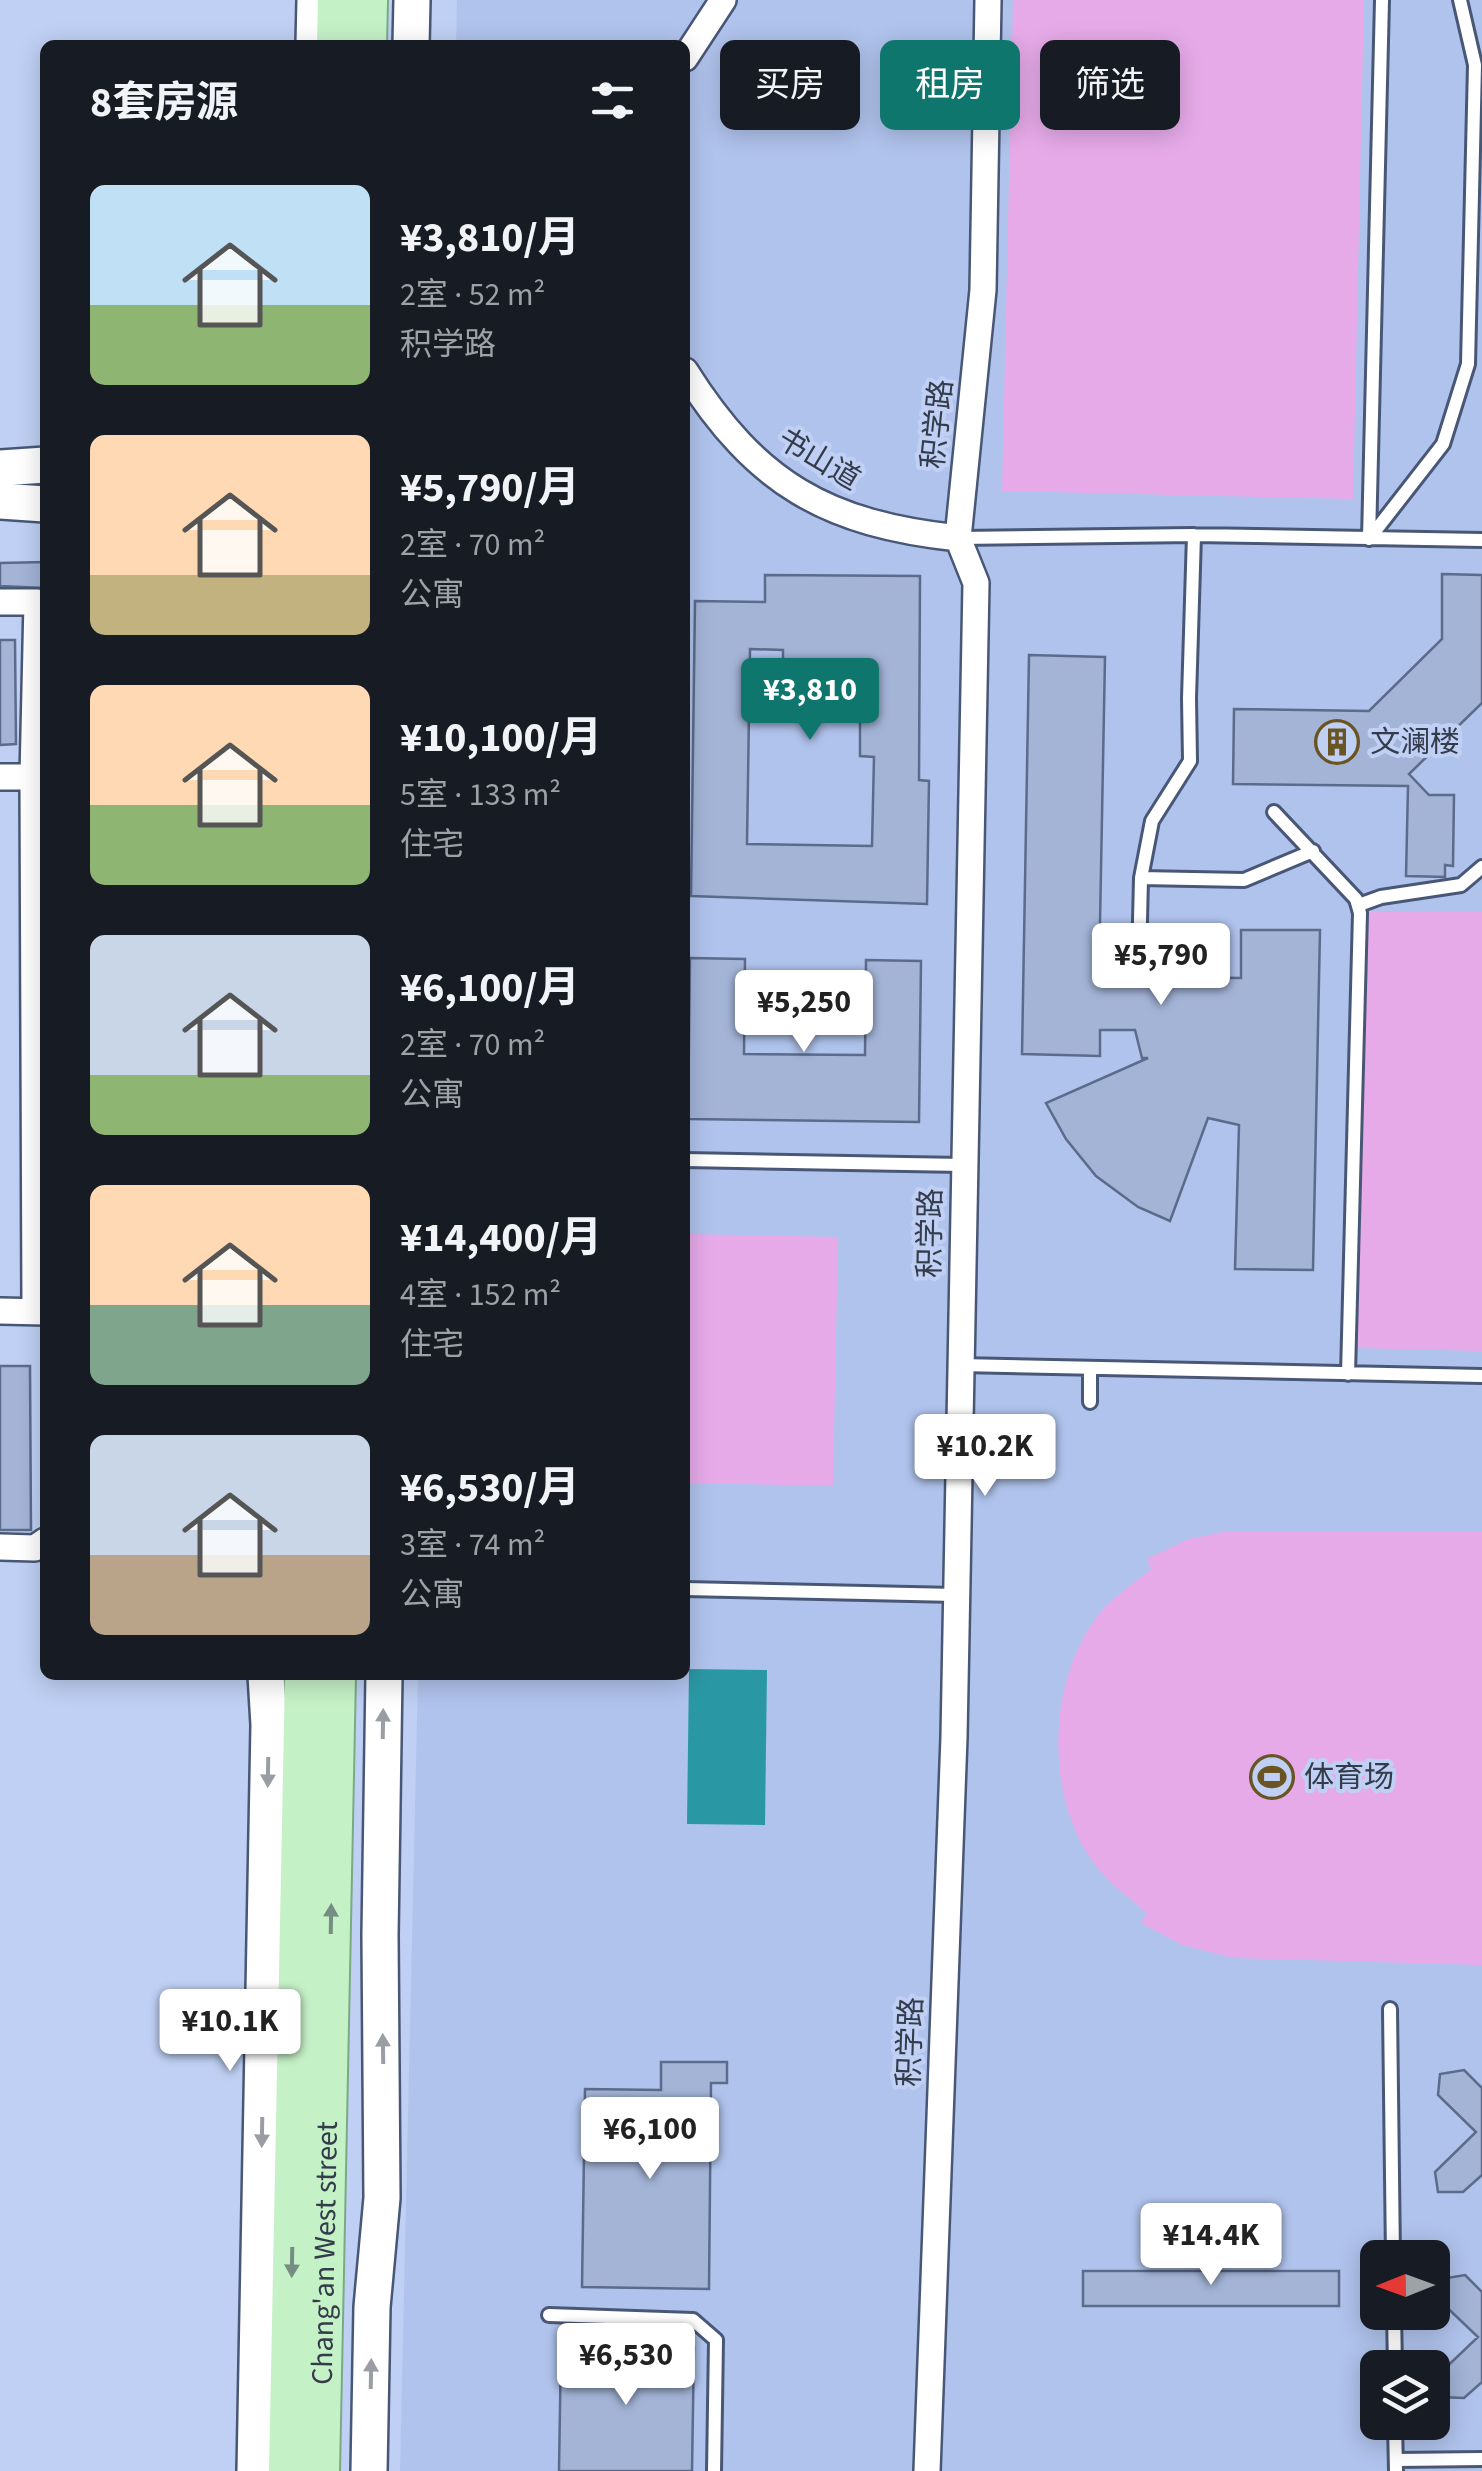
<!DOCTYPE html>
<html lang="zh">
<head>
<meta charset="utf-8">
<style>
  :root { --surface:#171b24; --page:#20242c; --text:#f1f3f6; --muted:#9ea1a6; --accent:#0f766e }
  body { margin:0; font-family:"Source Sans 3","Noto Sans SC",sans-serif; background:var(--page); color:var(--text); height:100vh; display:flex; flex-direction:column; font-size:38px; white-space:nowrap }
  * { box-sizing:border-box; margin:0 }
  p { font-size:32px; color:var(--muted) }
  .icon { flex:none; width:55px; height:55px; fill:none; stroke:currentColor; stroke-width:2; stroke-linecap:round; stroke-linejoin:round }
  .map { position:relative; flex:1; overflow:hidden }
  .sheet { position:absolute; left:40px; top:40px; width:650px; height:1640px; display:flex; flex-direction:column; background:var(--surface); border-radius:15px; box-shadow:0 5px 25px #0003 }
  .sheet>* { flex:none }
  .banner { position:absolute; left:720px; top:40px; width:610px; height:90px; display:flex; gap:20px }
  .needle { width:65px; rotate:269deg }
  .controls { position:absolute; left:1360px; top:2240px; display:grid; gap:20px }
  .controls a { display:grid; place-items:center; width:90px; height:90px; border-radius:15px; background:var(--surface); box-shadow:0 5px 25px #0003; font-size:50px }
  .price { position:absolute; translate:-50% -85px; padding:0 22px; border-radius:10px; background:#fff; color:#222; font-size:32px; line-height:65px; filter:drop-shadow(0 2px 5px #0008) }
  .price::after { content:''; position:absolute; left:50%; top:60px; width:30px; height:22px; margin-left:-15px; background:inherit; clip-path:polygon(0 0,100% 0,50% 100%) }
  .price.on { background:var(--accent); color:#fff }
  ul { padding:0; list-style:none }
  li { display:flex; align-items:center; gap:30px; height:250px; padding:0 50px }
  li span { display:grid; place-items:center; flex:none; width:280px; height:200px; border-radius:15px; color:#555 }
  li>.icon { margin-inline-start:auto }
  span .icon { width:120px; height:120px; fill:#fffc; stroke-width:1 }
  li b { font-size:42px }
  h2 { display:flex; justify-content:space-between; align-items:center; height:120px; padding:0 50px; font-size:42px }
  .pill { padding:0 35px; border-radius:15px; background:var(--surface); box-shadow:0 5px 25px #0003; font-size:35px; line-height:90px }
  .pill.on { background:var(--accent); color:#fff }
  .map>svg:first-child { display:block }
  .built { fill:#b0c3ec; fill-rule:evenodd }
  .green { fill:#e6aae9 }
  .water { fill:#2a98a4 }
  .building { fill:#a3b4d7; stroke:#5c6b8b; stroke-width:2.5; fill-rule:evenodd }
  .lines { fill:none; stroke-linecap:round; stroke-linejoin:round }
  .lane-casing { stroke:#495776; stroke-width:18 }
  .street-casing { stroke:#495776; stroke-width:30 }
  .secondary-casing { stroke:#495776; stroke-width:40 }
  .primary-casing { stroke:#79ab83; stroke-width:42 }
  .lane { stroke:#fff; stroke-width:12 }
  .street { stroke:#fff; stroke-width:25 }
  .secondary { stroke:#fff; stroke-width:35 }
  .primary { stroke:#c5f1c7; stroke-width:38 }
  .oneway { fill:#9a9da4 }
  .oneway2 { fill:#758d82 }
  .labels { text-anchor:middle; stroke-width:8; stroke-linejoin:round; paint-order:stroke }
  .street-label { font-size:30px; fill:#343b4a; stroke:#bfd0f4 }
  .poi-label { font-size:30px; fill:#343b4a; stroke:#bfd0f4; text-anchor:start }
</style>
</head>
<body>
<div class="map">
<svg width="1482" height="2471" viewBox="0 0 1482 2471">
  <rect width="100%" height="100%" fill="#bfd0f4"/>
  <path class="built" d="M 457,0 L 1482,0 L 1482,2471 L 400,2471 L 418,1675 L 685,1675 L 685,45 L 456,45 ZM 1378,2258 L 1432,2258 L 1432,2312 L 1378,2312 ZM 1378,2368 L 1432,2368 L 1432,2422 L 1378,2422 Z"/>
  <path class="green" d="M 1013,0 L 1364,0 L 1353,499 L 1002,491 Z
    M 1368,912 L 1482,912 L 1482,1351 L 1356,1348 Z
    M 685,1234 L 838,1237 L 833,1486 L 685,1483 Z
    M 1229,1531 L 1482,1532 L 1482,1965 L 1234,1958 L 1182,1945 L 1141,1923 L 1147,1913 C 1132,1900 1114,1887 1101,1872 C 1044,1807 1045,1682 1099,1614 C 1113,1597 1134,1583 1151,1569 L 1147,1559 L 1188,1539 Z"/>
  <path class="water" d="M 689,1669 L 767,1670 L 765,1825 L 687,1824 Z"/>
  <path class="building" d="M 45,562 L 45,588 L 0,586 L 0,563 Z
    M 1442,574 L 1482,575 L 1482,703 L 1409,774 L 1429,795 L 1454,795 L 1453,866 L 1445,865 L 1445,877 L 1406,876 L 1408,786 L 1233,784 L 1234,709 L 1369,711 L 1442,639 Z
    M 765,575 L 920,576 L 919,780 L 929,781 L 927,904 L 691,896 L 695,601 L 765,602 ZM 750,649 L 783,650 L 783,706 L 860,706 L 860,756 L 874,757 L 872,846 L 747,844 Z
    M 0,640 L 15,640 L 16,744 L 0,745 Z
    M 1029,655 L 1105,657 L 1099,976 L 1241,978 L 1241,930 L 1320,930 L 1313,1270 L 1235,1269 L 1239,1125 L 1208,1118 L 1170,1221 L 1138,1207 L 1096,1176 L 1066,1139 L 1046,1103 L 1148,1058 L 1142,1058 L 1135,1030 L 1100,1030 L 1100,1056 L 1022,1054 Z
    M 690,958 L 745,959 L 744,1054 L 865,1055 L 866,960 L 921,961 L 919,1122 L 688,1119 Z
    M 0,1366 L 30,1366 L 31,1530 L 0,1530 Z
    M 661,2062 L 727,2062 L 727,2083 L 711,2083 L 709,2289 L 582,2287 L 585,2089 L 661,2090 Z
    M 1464,2070 L 1482,2088 L 1482,2175 L 1463,2192 L 1438,2192 L 1435,2172 L 1476,2132 L 1438,2095 L 1440,2074 Z
    M 1083,2271 L 1339,2271 L 1339,2306 L 1083,2306 Z
    M 1465,2275 L 1482,2292 L 1482,2382 L 1464,2398 L 1440,2397 L 1436,2377 L 1478,2337 L 1439,2300 L 1441,2279 Z
    M 561,2345 L 694,2347 L 692,2471 L 559,2471 Z"/>
  <g class="lines">
    <g class="lane-casing">
      <path id="lane" d="M 958,538 L 1194,535 L 1482,540
        M 1369,539 L 1443,444 L 1468,364 L 1475,65 L 1460,0
        M 1369,539 L 1382,0
        M 1274,812 L 1356,899 L 1360,913 L 1348,1374
        M 1141,878 L 1244,880 L 1313,851
        M 1359,905 L 1381,897 L 1461,885 L 1482,867
        M 1139,963 L 1141,878 L 1152,821 L 1190,761 L 1189,698 L 1194,535
        M 685,1160 L 963,1165
        M 960,1365 L 1482,1376
        M 1090,1402 L 1090,1368
        M 685,1589 L 956,1595
        M 1390,2009 L 1393,2258
        M 1394,2312 L 1395,2368
        M 549,2315 L 693,2320 L 716,2340 L 714,2471
        M 1395,2422 L 1396,2471
        M 1396,2460 L 1482,2459"/>
    </g>
    <g class="street-casing">
      <path id="street" d="M 685,58 L 723,0
        M 685,371 C 756,484 827,524 958,538
        M 0,602 L 37,602 L 33,777 L 35,1311
        M 0,777 L 33,777
        M 0,1311 L 45,1312
        M 0,1547 L 35,1548 L 45,1541
        M 927,2471 L 954,1737 L 976,583 L 958,538 L 983,290 L 988,0"/>
    </g>
    <g class="secondary-casing">
      <path id="secondary" d="M 314,45 L 315,0
        M 411,45 L 412,0
        M 0,468 L 45,465
        M 0,501 L 45,504
        M 255,2471 L 269,1725 L 266,1675
        M 369,2471 L 372,2307 L 382,2198 L 380,1935 L 384,1675"/>
    </g>
    <g class="primary-casing">
      <g id="primary">
        <path d="M 336,45 L 337,0"/>
        <path d="M 367,45 L 368,0"/>
        <path d="M 288,2471 L 304,1675"/>
        <path id="s1" d="M 320,2471 L 336,1675"/>
      </g>
    </g>
    <use href="#lane" class="lane"/>
    <use href="#street" class="street"/>
    <use href="#secondary" class="secondary"/>
    <use href="#primary" class="primary"/>
  </g>
  <defs><path id="oneway-solid" d="M-6-.8H1V-3.2L6.5 0L1 3.2V.8H-6Z" transform="scale(2.5)"/></defs>
  <g class="oneway">
    <use href="#oneway-solid" transform="translate(383 1724) rotate(-89)"/>
    <use href="#oneway-solid" transform="translate(268 1772) rotate(91)"/>
    <use href="#oneway-solid" transform="translate(383 2049) rotate(-91)"/>
    <use href="#oneway-solid" transform="translate(262 2132) rotate(91)"/>
    <use href="#oneway-solid" transform="translate(371 2374) rotate(-89)"/>
  </g>
  <g class="oneway2">
    <use href="#oneway-solid" transform="translate(331 1919) rotate(-89)"/>
    <use href="#oneway-solid" transform="translate(292 2262) rotate(91)"/>
  </g>
  <defs>
    <g id="building-ring" transform="scale(2.25)"><circle r="9.5" fill="#bfd0f4" stroke="#6a5423" stroke-width="1.5"/><path d="M-4-6H4V6H1V3H-1V6H-4ZM-2.5-4.3h1.7v1.8h-1.7ZM.8-4.3h1.7v1.8H.8ZM-2.5-1h1.7V.8h-1.7ZM.8-1h1.7V.8H.8Z" fill="#6a5423"/></g>
    <g id="stadium-ring" transform="scale(2.25)"><circle r="9.5" fill="#bfd0f4" stroke="#6a5423" stroke-width="1.5"/><path d="M0-5a6.5 5 0 1 0 0 10a6.5 5 0 1 0 0-10ZM-3.5-1.8h7v3.6h-7Z" fill="#6a5423"/></g>
  </defs>
  <g fill-rule="evenodd">
    <use href="#building-ring" x="1337" y="742"/>
    <use href="#stadium-ring" x="1272" y="1777"/>
  </g>
  <g class="labels">
    <g class="street-label">
      <text transform="translate(937 424) rotate(-84)" y="10">积学路</text>
      <text transform="translate(819 459) rotate(31)" y="10">书山道</text>
      <text transform="translate(930 1233) rotate(-89)" y="10">积学路</text>
      <text transform="translate(910 2042) rotate(-88)" y="10">积学路</text>
      <text dy="10" stroke="none"><textPath href="#s1" startOffset="218">Chang'an West street</textPath></text>
    </g>
    <g class="poi-label">
      <text x="1370" y="752">文澜楼</text>
      <text x="1304" y="1787">体育场</text>
    </g>
  </g>
</svg>
<div class="controls">
<a><svg class="needle" viewBox="-14 -14 28 28"><path d="M0-13l5 13h-10z" fill="#e53935"/><path d="M0 13l5-13h-10z" fill="#9ea1a6"/></svg></a>
<a><svg class="icon" aria-label="layers" viewBox="0 0 24 24"><path d="M12 4l9 5-9 5-9-5zM3 14l9 5 9-5"/></svg></a>
</div>
<b class="price on" style="left:810px;top:743px">¥3,810</b>
<b class="price" style="left:1161px;top:1008px">¥5,790</b>
<b class="price" style="left:804px;top:1055px">¥5,250</b>
<b class="price" style="left:985px;top:1499px">¥10.2K</b>
<b class="price" style="left:230px;top:2074px">¥10.1K</b>
<b class="price" style="left:650px;top:2182px">¥6,100</b>
<b class="price" style="left:1211px;top:2288px">¥14.4K</b>
<b class="price" style="left:626px;top:2408px">¥6,530</b>
<div class="banner">
<a class="pill">买房</a>
<a class="pill on">租房</a>
<a class="pill">筛选</a>
</div>
<section class="sheet">
<h2>8套房源<svg class="icon" aria-label="filters" viewBox="0 0 24 24"><path d="M4 7h16M4 17h16"/><circle cx="9" cy="7" r="2"/><circle cx="15" cy="17" r="2"/></svg></h2>
<ul>
<li><span style="background:linear-gradient(#bfe0f5 60%,#8fb573 0)"><svg class="icon" aria-label="home" viewBox="0 0 24 24"><path d="M3 11l9-7 9 7M6 9v11h12V9"/></svg></span><div><b>¥3,810/月</b><p>2室 · 52 m²</p><p>积学路</p></div></li>
<li><span style="background:linear-gradient(#ffd9b3 70%,#c2b280 0)"><svg class="icon" aria-label="home" viewBox="0 0 24 24"><path d="M3 11l9-7 9 7M6 9v11h12V9"/></svg></span><div><b>¥5,790/月</b><p>2室 · 70 m²</p><p>公寓</p></div></li>
<li><span style="background:linear-gradient(#ffd9b3 60%,#8fb573 0)"><svg class="icon" aria-label="home" viewBox="0 0 24 24"><path d="M3 11l9-7 9 7M6 9v11h12V9"/></svg></span><div><b>¥10,100/月</b><p>5室 · 133 m²</p><p>住宅</p></div></li>
<li><span style="background:linear-gradient(#c9d6e8 70%,#8fb573 0)"><svg class="icon" aria-label="home" viewBox="0 0 24 24"><path d="M3 11l9-7 9 7M6 9v11h12V9"/></svg></span><div><b>¥6,100/月</b><p>2室 · 70 m²</p><p>公寓</p></div></li>
<li><span style="background:linear-gradient(#ffd9b3 60%,#7fa58c 0)"><svg class="icon" aria-label="home" viewBox="0 0 24 24"><path d="M3 11l9-7 9 7M6 9v11h12V9"/></svg></span><div><b>¥14,400/月</b><p>4室 · 152 m²</p><p>住宅</p></div></li>
<li><span style="background:linear-gradient(#c9d6e8 60%,#b9a48a 0)"><svg class="icon" aria-label="home" viewBox="0 0 24 24"><path d="M3 11l9-7 9 7M6 9v11h12V9"/></svg></span><div><b>¥6,530/月</b><p>3室 · 74 m²</p><p>公寓</p></div></li>
</ul>
</section>
</div>
</body>
</html>
